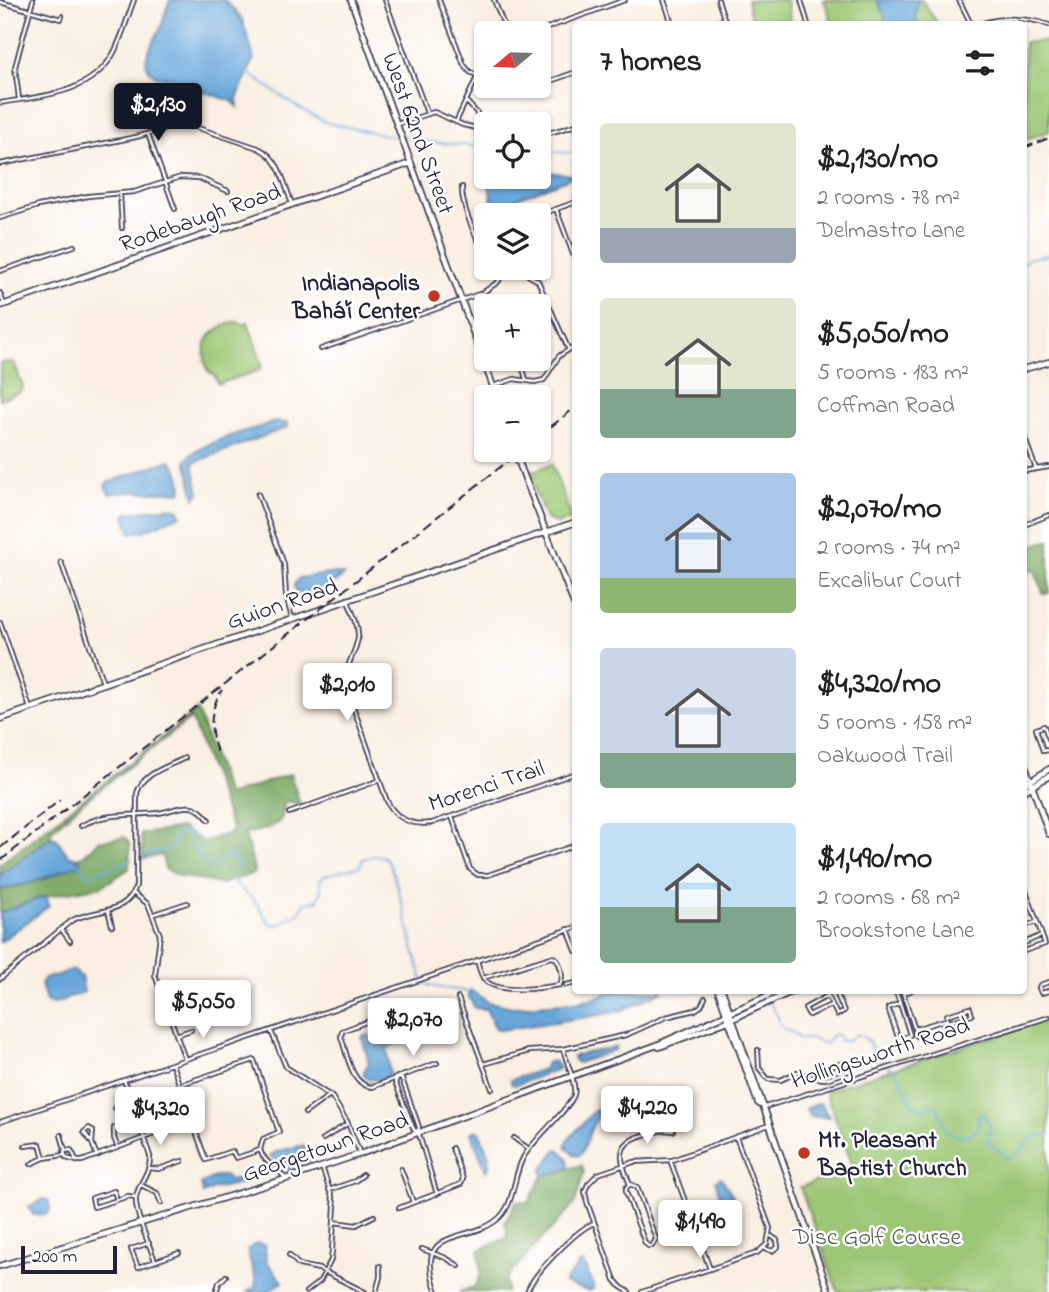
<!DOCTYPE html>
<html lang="en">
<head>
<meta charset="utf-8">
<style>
  :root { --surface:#fff; --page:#f6f6f6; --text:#222; --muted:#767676; --accent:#111827 }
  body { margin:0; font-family:"Indie Flower",sans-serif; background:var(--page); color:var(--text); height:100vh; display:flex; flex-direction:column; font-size:26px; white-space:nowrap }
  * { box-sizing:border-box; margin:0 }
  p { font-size:23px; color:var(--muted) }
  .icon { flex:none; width:38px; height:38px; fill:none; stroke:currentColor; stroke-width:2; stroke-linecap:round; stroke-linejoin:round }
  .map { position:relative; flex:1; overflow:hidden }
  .panel { position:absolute; left:572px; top:21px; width:455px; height:973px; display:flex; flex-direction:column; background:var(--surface); border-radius:7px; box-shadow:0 2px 5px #0004 }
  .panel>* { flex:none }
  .needle { width:46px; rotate:251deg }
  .fabs { position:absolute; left:474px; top:21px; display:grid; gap:14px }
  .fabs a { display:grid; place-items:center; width:77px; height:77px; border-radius:7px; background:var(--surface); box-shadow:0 2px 5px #0004; font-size:35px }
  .scale { position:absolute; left:21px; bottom:18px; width:96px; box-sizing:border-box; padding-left:7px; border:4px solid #22223b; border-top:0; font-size:19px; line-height:24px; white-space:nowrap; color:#22223b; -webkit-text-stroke:5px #fff; paint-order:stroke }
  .price { position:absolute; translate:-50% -60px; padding:0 16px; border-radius:7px; background:#fff; color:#222; font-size:23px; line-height:46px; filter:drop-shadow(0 2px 4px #0008) }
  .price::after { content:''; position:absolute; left:50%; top:42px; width:21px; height:16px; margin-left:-10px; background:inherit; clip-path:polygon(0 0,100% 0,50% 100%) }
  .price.selected { background:var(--accent); color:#fff }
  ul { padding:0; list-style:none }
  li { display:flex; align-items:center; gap:21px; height:175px; padding:0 28px }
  li span { display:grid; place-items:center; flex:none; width:196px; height:140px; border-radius:7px; color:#555 }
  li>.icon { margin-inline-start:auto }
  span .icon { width:84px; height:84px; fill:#fffc; stroke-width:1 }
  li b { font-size:30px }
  h2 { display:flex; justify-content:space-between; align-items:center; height:84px; padding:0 28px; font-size:30px }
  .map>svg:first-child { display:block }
  .green { fill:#9dc774; stroke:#607458; stroke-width:2 }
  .forest { fill:#7eac66; stroke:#506750; stroke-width:2 }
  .water { fill:#66a6d9; stroke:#44648a; stroke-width:2 }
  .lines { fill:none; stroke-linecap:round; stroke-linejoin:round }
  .stream { stroke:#66a6d9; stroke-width:2 }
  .street-casing { stroke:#424154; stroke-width:6 }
  .secondary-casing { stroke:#424154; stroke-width:8 }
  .street { stroke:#fff; stroke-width:2.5 }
  .secondary { stroke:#fff; stroke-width:4.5 }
  .rail { stroke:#22223b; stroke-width:2; stroke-dasharray:10 5; stroke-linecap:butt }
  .poi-dot { fill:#c8321e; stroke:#fff; stroke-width:2.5 }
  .labels { text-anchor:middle; stroke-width:5; stroke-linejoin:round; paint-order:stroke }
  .street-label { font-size:24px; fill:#22223b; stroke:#fff }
  .poi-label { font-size:24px; font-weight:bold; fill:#22223b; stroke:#fff; text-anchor:end }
  .park-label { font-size:24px; fill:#4d5c4f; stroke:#fff }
</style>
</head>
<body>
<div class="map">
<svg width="1049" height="1292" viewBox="0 0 1049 1292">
  <rect width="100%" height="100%" fill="#fff"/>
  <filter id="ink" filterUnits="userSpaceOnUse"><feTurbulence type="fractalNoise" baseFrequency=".0143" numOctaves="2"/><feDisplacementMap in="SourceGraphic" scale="14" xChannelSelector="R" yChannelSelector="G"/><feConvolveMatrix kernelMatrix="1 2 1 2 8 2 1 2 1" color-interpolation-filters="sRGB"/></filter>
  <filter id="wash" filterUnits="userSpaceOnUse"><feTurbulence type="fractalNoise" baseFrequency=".00686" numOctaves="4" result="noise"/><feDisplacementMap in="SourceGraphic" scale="28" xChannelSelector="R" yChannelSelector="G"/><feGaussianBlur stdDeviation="1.57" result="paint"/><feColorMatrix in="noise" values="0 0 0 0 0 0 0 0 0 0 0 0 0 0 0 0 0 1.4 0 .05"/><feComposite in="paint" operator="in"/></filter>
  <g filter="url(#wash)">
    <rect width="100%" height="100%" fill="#faefe2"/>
    <path class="green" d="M 747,0 L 786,0 L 792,24 L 752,24 Z
      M 824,0 L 922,0 L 936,21 L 937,24 L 833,24 Z
      M 1049,41 L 1049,131 L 1024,140 L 1024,43 Z
      M 233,322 L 240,322 L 242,325 L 248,322 L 262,364 L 260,370 L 218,384 L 215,376 L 207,370 C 200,344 207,331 233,322 Z
      M 14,362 L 23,387 L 22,391 L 0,399 L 0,363 Z
      M 552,464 L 572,519 L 557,524 L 546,519 L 528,473 Z
      M 1049,1019 L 1049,1292 L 838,1292 L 800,1187 L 854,1169 L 825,1091 Z"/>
    <path class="forest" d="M 1049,540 L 1049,593 L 1044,594 L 1034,569 L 1024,573 L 1024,549 Z
      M 197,710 L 227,796 L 290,774 L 300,804 L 285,801 C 283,806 284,813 282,817 C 276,829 256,831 245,834 L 255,873 L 221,884 L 179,876 L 165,869 L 162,855 L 143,859 L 141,834 L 182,828 L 203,842 L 233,832 L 191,718 L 77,807 L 51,831 L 51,837 L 45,843 L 0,875 L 0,864 Z
      M 125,837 L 130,845 L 129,869 L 102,886 L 42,897 L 0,913 L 0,890 L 44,879 L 80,862 L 77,858 L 83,856 L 99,841 Z
      M 582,1165 L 584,1173 L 575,1203 L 506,1278 L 507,1292 L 459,1292 L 474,1287 L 481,1275 L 479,1250 L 508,1236 L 505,1223 L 516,1201 L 528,1203 L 543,1176 Z"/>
    <path class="water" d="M 170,0 L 225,0 L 242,19 L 254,58 L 237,99 L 238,107 L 232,101 L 189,87 L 173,77 C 157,80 141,72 148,53 C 151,44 157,36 161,27 C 164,18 166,9 170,0 Z
      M 877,0 L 918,0 L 915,17 L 919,24 L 885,24 L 885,16 Z
      M 539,171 L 572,175 L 568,179 L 520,197 L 514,200 L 507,211 L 510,215 L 494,215 L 488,177 L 539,177 Z
      M 275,422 L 288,423 L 288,427 L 193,463 L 199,493 L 195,498 L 186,460 C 201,441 252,430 275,422 Z
      M 170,460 C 178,466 184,482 181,492 L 129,492 L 109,494 L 105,485 L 107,483 Z
      M 170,507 L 178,509 L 181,515 L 143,531 L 131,533 L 125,517 L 127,513 Z
      M 334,573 L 344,575 C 331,588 314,598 296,592 L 294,585 L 299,578 Z
      M 51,837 L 56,838 L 68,855 L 77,858 L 80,862 L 78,865 L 34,882 L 0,890 L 0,875 Z
      M 42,897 L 47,897 L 49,906 L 0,942 L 0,913 Z
      M 73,970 L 81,977 L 84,992 L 52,1004 L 46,1001 L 41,984 L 44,979 Z
      M 470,990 L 488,1002 L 513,1007 L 574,1002 L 595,998 L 612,991 L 663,991 L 622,1010 L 601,1015 L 501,1030 L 496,1029 L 486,1009 L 475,1008 L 468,995 Z
      M 411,1029 L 417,1034 C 409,1044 395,1040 387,1049 L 390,1074 C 381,1081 374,1082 364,1076 L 364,1071 L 369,1063 L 362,1037 L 364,1035 C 381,1038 396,1033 411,1029 Z
      M 616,1047 L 615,1050 L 578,1063 L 574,1061 L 573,1057 L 577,1055 Z
      M 553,1061 L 559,1067 L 556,1070 L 516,1085 L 511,1084 L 511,1080 L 544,1069 L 547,1063 Z
      M 818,1103 L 821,1104 L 829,1117 L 811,1117 L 806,1109 Z
      M 601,1109 L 602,1113 C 588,1125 590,1141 580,1155 L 576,1156 L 566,1147 L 567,1141 L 594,1111 Z
      M 473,1131 L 479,1131 L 489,1156 L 489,1168 L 486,1171 L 471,1133 Z
      M 304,1145 L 311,1160 L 303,1166 L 293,1166 L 290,1172 L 270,1156 L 276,1152 Z
      M 559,1149 L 568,1158 L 569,1166 L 564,1170 L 543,1176 L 542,1170 L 555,1151 Z
      M 217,1176 L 226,1176 L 229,1180 L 240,1178 L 242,1183 L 213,1189 L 203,1194 L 201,1183 Z
      M 721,1177 L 733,1196 L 741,1223 L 740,1227 L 735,1229 L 731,1227 C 726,1211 718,1196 716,1180 Z
      M 44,1199 L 49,1201 L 50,1210 L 47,1214 L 33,1215 L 28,1207 Z
      M 257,1243 L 264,1245 L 267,1262 L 283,1282 L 267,1292 L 247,1292 L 255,1287 L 256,1281 L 247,1250 Z
      M 583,1263 L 594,1285 L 593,1289 L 588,1291 L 564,1283 L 579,1264 Z"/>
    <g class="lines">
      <path class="stream" d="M 247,72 L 297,107 L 328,123 L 395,137 L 409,137 L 428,142 L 486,147
        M 539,151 L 576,153
        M 1024,263 L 1029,258 L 1049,255
        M 144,856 L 171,848 C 175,839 176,832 187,832 C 197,844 196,861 213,865 L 229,856 L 237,861 L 239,871 L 235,884 L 256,902 L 269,923 L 278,925 L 298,913 L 305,903 L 317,901 L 321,892 L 320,880 L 326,875 L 360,866 L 363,859 C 369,857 378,854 384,857 C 396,863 415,964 424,983 C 438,991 455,987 470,993
        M 77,862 L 90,876 C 102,868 118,866 131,860
        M 762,990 L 778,1017 L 780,1025 L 786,1030 L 795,1034 L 799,1039 L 812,1039 L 826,1044 L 832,1035 L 838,1035 L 841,1041 L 846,1042 L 858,1034 L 869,1041 L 873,1054 L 897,1073 L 909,1095 L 912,1105 L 924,1111 L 929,1104 L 938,1107 C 943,1130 950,1144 976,1131 L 979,1124 L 978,1116 L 982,1112 C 995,1128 989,1127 988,1144 L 1006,1155 L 1007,1159 C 1030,1154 1021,1133 1049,1135"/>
    </g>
  </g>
  <g filter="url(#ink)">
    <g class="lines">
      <g class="street-casing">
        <path id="street" d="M 385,0 L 427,113
          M 439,0 L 464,65 L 470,72 L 486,79
          M 494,0 L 507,33
          M 664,0 L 672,24
          M 718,0 L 726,24
          M 801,0 L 808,24
          M 959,0 L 971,24
          M 0,2 L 61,19 L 62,16
          M 708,24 L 724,19
          M 980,24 C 1001,17 1028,17 1049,25
          M 533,33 L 625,0
          M 539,85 L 576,72
          M 500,86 L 518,92 L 538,86
          M 19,99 L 15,67 L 33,0
          M 466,101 L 477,113 L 477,131
          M 0,103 C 40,96 88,95 112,56 C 122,39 127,18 134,0
          M 456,122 L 478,75
          M 397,124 L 434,112 L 463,125 L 486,130
          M 148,134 L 175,209
          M 539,136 L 576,125
          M 0,164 L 136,137 L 178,125 L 195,127 L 258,148 C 280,158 284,183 292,204
          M 462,187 C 461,203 475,240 486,252
          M 120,194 L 122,228
          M 556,209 L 576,262
          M 539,215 L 576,202
          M 0,218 L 38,206 L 88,196 L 134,192 L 181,177 L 199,178 L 228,191
          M 516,268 L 538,281 L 568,348
          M 0,271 L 74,246
          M 0,293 L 4,304
          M 321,349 L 482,293 L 498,282 L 506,268
          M 520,359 L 526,379
          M 493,386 L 514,379 L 535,382 L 544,380 L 559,356 L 576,345
          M 1024,436 L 1036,469
          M 1024,471 L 1049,467
          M 258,494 L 284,564 L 286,596 L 292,618
          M 1024,525 L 1049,515
          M 61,562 L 103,683
          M 347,599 C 352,611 359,625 358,638 C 355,656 343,667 346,687 L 387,801 C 396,819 412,826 432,823 L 576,773
          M 0,622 L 30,708
          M 1049,739 L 1044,726 L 1036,729 L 1043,751 L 1049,750
          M 289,813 L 380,780
          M 452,817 L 470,869 L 478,875 L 488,875 L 576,845
          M 81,826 C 104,812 132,816 158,813 C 169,812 180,805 191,807 C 199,808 204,814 209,820
          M 1024,885 L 1045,944 L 1024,951
          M 133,893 L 148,904 L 160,935 L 155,975 L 185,1059
          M 108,910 L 112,926
          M 154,914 L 187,903
          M 1024,926 L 1037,922
          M 61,929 L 70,941
          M 568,929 L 576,951
          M 1024,943 L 1042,935
          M 477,960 C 479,967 480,975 485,980 C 499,995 542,988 560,985 C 564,977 561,965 556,958 L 551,957 L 483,978
          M 0,979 L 71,921 C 94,908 126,916 136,886 L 137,793 C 143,773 167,767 185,758
          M 1049,982 L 1040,985 L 1039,988 L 1041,993 L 1049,991
          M 566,985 L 576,983
          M 825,990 L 837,1015 L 844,1011 L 835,990
          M 895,990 L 900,1003
          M 902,990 L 917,1036
          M 162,994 L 177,989
          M 903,994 L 912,990
          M 827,996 L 805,1008 L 809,1015 L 831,1005
          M 458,998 L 492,1089
          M 900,1003 L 910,1035 L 899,1040 L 888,1008 Z
          M 970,1008 L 972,1015 L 949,1022 L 947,1021 L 947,1015 Z
          M 407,1013 L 374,1019 L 342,1031 L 341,1037 C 347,1053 351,1086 372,1087 L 437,1063
          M 915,1029 L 945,1020
          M 271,1031 L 286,1067 L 332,1097 L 348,1123 L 360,1154
          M 176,1035 L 191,1030
          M 758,1050 L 759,1068 L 768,1079 L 781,1080 L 797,1072 L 815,1078
          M 846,1062 L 852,1066 L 849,1071 L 826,1079 L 815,1078 L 823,1069 Z
          M 172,1064 L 206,1160 L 232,1151 L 236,1158 L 260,1150
          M 483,1064 L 529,1051 L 563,1049 L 626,1035 L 666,1017 L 695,1010 L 701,1006 L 705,998
          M 397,1077 L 402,1079 L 419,1127 L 418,1131 L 437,1194
          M 398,1078 L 395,1082 L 414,1130 L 417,1131
          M 124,1080 L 150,1156 C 151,1172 139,1182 136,1197 C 134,1213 150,1245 155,1261
          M 179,1085 L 254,1060 L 279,1132 L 263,1139 L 260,1150 C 264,1163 278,1168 286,1179
          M 765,1107 L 1049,1017
          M 115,1108 L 158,1094
          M 305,1113 L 330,1095
          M 0,1122 L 576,927
          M 114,1128 L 114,1138 L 118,1148
          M 61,1135 L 65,1149
          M 514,1138 L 529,1149
          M 323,1139 L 347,1124
          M 92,1143 L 93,1131 L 89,1128 L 84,1132 L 92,1143 L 97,1156
          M 25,1146 L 40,1144 L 44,1158
          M 670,1160 L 710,1269
          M 77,1161 L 71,1150 L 64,1151 L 66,1158 L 76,1161 C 78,1161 80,1161 82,1161 L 170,1128
          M 31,1164 L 44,1158 L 64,1155
          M 149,1168 L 159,1169 L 182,1161
          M 401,1169 L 413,1202
          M 630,1184 L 637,1187 L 656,1239 L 652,1246 L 648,1246 L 645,1243 L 626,1192 L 626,1188 Z
          M 141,1185 L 157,1193 L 161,1203
          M 630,1185 C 621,1161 613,1143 644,1135 C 654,1132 663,1129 673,1131
          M 329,1190 L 355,1181 L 363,1175
          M 114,1191 L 117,1200 L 94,1207 L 92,1198 Z
          M 117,1200 L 128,1196 L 136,1197
          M 399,1208 L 461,1184 L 463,1179 L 452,1148
          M 334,1222 L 356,1225 L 374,1216
          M 149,1243 L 131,1249 L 138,1267 L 179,1253
          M 764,1248 L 772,1251 L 778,1247 L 777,1240 L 771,1236
          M 422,1249 L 446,1258 L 459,1266
          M 289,1255 L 299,1265 L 319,1269 L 365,1292
          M 216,1292 L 219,1283 L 226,1276
          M 306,1292 L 320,1281 L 331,1260 L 332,1251 L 335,1206 L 322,1167
          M 376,1292 L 380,1277 L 380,1266
          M 437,1292 C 411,1223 472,1245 500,1217 C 515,1202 513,1176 523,1158 C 534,1138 568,1111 574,1095 C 577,1084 566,1061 563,1049
          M 527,1292 C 533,1274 576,1230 594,1223
          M 629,1292 L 621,1287 L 615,1280 L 587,1202 L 585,1191 L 588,1184 L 598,1174 L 634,1162 L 672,1160 L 769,1125
          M 642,1292 L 757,1253 L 767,1244 L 770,1228 L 736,1137"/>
      </g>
      <g class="secondary-casing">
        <path id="secondary" d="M 351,0 L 497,397
          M 0,306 L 411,163
          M 1024,369 L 1049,362
          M 514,450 L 576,609
          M 0,719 L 576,522
          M 1024,763 L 1049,834
          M 1024,785 L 1049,769
          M 1024,791 L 1049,776
          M 718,990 L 758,1103 L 761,1105
          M 722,990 L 829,1292
          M 657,1045 L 659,1047 L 728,1021 L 795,990
          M 0,1266 L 286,1179 L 360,1154 L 657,1045 L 781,990"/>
      </g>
      <use href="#street" class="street"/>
      <use href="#secondary" class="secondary"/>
      <path class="rail" d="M 1024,148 L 1049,138
        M 539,436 L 576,407
        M 217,752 C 209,730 209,710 222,690
        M 0,848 L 60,800
        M 0,861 L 522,450"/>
    </g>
  </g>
  <g class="poi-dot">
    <circle cx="434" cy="296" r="7"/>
    <circle cx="804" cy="1153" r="7"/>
  </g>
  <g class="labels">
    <g class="street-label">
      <text transform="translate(419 133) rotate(70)" y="8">West 62nd Street</text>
      <text transform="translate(200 217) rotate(-19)" y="8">Rodebaugh Road</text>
      <text transform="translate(282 603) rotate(-19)" y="8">Guion Road</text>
      <text transform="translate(486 785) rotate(-18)" y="8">Morenci Trail</text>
      <text transform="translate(880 1052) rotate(-18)" y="8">Hollingsworth Road</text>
      <text transform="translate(325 1146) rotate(-19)" y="8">Georgetown Road</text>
    </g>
    <g class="poi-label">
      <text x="420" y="290">Indianapolis<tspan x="420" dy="28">Bahá'í Center</tspan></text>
      <text x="818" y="1147" text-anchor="start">Mt. Pleasant<tspan x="818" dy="28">Baptist Church</tspan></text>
    </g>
    <g class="park-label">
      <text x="877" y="1244">Disc Golf Course</text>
    </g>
  </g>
</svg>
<div class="fabs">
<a><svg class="needle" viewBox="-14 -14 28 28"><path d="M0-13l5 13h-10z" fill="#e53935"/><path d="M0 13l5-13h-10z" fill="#767676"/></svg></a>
<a><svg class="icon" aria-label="locate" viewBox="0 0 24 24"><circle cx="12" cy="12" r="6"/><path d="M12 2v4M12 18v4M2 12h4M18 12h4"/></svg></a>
<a><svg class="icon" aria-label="layers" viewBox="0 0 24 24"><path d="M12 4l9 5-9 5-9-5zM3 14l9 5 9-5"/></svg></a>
<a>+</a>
<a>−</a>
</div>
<div class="scale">200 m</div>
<b class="price selected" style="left:158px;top:143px">$2,130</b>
<b class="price" style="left:347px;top:723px">$2,010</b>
<b class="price" style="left:203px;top:1040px">$5,050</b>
<b class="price" style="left:413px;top:1058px">$2,070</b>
<b class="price" style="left:647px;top:1146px">$4,220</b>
<b class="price" style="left:160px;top:1147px">$4,320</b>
<b class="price" style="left:700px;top:1260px">$1,490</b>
<section class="panel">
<h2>7 homes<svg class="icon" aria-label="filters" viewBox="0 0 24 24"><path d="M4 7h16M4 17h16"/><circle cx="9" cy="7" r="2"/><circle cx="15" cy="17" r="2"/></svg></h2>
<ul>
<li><span style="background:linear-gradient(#dfe7d0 75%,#9aa5b1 0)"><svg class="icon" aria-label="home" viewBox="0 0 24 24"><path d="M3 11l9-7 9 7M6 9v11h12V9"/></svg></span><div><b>$2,130/mo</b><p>2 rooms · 78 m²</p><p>Delmastro Lane</p></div></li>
<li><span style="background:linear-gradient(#dfe7d0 65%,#7fa58c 0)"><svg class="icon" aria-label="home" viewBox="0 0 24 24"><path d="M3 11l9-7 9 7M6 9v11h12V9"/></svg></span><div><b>$5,050/mo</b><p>5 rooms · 183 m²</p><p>Coffman Road</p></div></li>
<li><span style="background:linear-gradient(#a9c7e8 75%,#8fb573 0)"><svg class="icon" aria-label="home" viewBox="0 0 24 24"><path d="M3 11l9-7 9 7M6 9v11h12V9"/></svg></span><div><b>$2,070/mo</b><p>2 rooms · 74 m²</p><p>Excalibur Court</p></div></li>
<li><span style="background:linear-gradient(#c9d6e8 75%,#7fa58c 0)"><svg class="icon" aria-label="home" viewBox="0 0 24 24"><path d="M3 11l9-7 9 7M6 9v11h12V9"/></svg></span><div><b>$4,320/mo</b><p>5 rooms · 158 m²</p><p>Oakwood Trail</p></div></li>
<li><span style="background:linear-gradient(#bfe0f5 60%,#7fa58c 0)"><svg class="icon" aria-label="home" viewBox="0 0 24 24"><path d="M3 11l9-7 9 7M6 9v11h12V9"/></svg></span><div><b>$1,490/mo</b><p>2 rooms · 68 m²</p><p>Brookstone Lane</p></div></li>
</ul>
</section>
</div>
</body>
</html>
